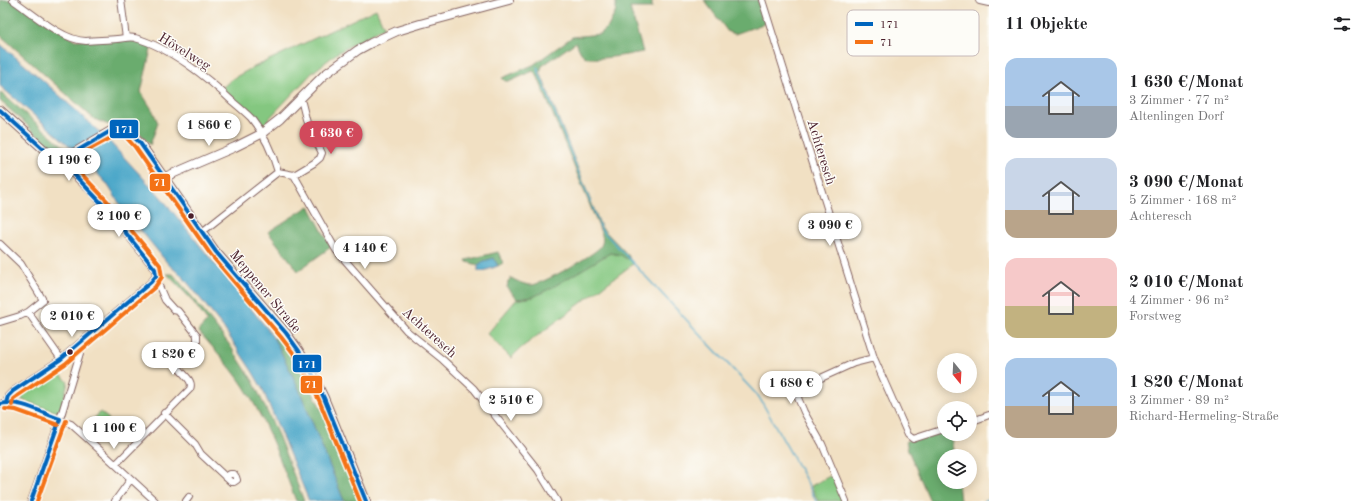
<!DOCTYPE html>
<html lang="de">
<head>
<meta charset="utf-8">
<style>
  :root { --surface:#fff; --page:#f2f2f2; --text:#202124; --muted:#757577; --accent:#d1495b }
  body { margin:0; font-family:"Old Standard TT",serif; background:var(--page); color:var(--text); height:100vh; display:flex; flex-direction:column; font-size:15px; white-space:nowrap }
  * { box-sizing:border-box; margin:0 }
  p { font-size:13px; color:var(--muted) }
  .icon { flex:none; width:22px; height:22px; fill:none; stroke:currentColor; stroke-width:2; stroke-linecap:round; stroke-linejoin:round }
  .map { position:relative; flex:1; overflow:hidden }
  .sheet { display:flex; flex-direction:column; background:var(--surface); width:380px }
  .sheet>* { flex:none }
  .needle { width:26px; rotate:162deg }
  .controls { position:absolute; left:937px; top:353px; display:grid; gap:8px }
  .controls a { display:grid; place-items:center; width:40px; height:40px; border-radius:50%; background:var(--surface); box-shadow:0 2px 10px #0003; font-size:20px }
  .price { position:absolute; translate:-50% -34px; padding:0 9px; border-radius:14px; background:#fff; color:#222; font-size:13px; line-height:26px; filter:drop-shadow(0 1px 2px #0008) }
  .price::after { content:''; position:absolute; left:50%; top:24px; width:12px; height:9px; margin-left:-6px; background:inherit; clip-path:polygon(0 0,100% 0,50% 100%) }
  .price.active { background:var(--accent); color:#fff }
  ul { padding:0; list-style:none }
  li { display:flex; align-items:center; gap:12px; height:100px; padding:0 16px }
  li span { display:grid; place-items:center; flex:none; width:112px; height:80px; border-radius:12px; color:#555 }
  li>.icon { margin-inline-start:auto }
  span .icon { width:48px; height:48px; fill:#fffc; stroke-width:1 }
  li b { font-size:17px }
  h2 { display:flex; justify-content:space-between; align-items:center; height:48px; padding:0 16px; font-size:17px }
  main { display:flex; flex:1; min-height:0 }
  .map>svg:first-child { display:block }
  .green { fill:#84c780; stroke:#677356 }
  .forest { fill:#6bac6e; stroke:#5a664c }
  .water { fill:#49a6c8; stroke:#4a627a }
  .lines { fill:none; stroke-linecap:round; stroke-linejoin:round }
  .stream { stroke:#49a6c8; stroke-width:1.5 }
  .minor-casing { stroke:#846360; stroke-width:8 }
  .major-casing { stroke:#846360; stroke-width:10 }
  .minor { stroke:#fff; stroke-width:6 }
  .major { stroke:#fff; stroke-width:8 }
  .bus-1-casing { stroke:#fdfcf7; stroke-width:7 }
  .bus-2-casing { stroke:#fdfcf7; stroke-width:7 }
  .bus-1 { stroke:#0065bd; stroke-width:4 }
  .bus-2 { stroke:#f47216; stroke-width:4 }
  .bus-dot { fill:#4a1f2b; stroke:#fdfcf7; stroke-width:1.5 }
  .labels { text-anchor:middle; stroke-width:3; stroke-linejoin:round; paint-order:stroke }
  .street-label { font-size:14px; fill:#4a1f2b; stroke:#fdfcf7 }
  .key { fill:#fdfcf7; stroke:#c7baba; stroke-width:1 }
  .key-label { font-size:11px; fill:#4a1f2b }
  .line-badge { stroke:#fdfcf7; stroke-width:1.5 }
  .badge-label { font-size:11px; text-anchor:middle; font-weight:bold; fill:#fff }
</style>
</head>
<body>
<main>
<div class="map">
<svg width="989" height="501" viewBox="0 0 989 501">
  <rect width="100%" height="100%" fill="#fdfcf7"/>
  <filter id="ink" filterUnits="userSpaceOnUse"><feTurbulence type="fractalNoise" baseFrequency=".025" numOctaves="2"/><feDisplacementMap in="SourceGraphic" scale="8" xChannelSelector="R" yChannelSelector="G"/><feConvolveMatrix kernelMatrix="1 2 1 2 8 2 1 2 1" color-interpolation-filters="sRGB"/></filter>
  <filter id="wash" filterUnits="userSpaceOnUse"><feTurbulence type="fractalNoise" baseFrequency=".012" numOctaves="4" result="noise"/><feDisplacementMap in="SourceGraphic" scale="16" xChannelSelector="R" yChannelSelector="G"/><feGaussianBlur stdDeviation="0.9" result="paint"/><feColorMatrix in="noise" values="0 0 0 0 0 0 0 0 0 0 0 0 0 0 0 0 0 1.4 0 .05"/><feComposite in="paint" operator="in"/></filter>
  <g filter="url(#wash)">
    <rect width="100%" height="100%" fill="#f1e0c3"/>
    <path class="green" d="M 376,9 L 384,27 L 337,53 L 312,73 L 262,126 L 222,88 L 232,79 L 250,69 Z
      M 610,253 L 622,255 L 628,258 L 628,255 L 633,264 L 521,348 L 511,358 L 487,334 L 516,300 L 533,297 Z
      M 56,369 L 68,382 L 60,413 L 22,400 L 23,390 Z
      M 100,412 L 109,419 L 96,434 L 87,427 Z
      M 830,476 L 834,478 L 843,501 L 818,501 L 811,486 Z"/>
    <path class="forest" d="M 0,0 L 13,0 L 75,40 L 131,38 L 152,45 L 141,92 L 153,111 L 158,123 L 150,145 C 138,132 130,114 109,125 L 94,119 L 0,35 Z
      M 616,0 L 652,0 L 652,8 L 630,8 L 643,52 C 632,54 592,62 584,56 C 580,53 578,47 576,42 L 542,66 L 540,72 L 601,227 L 628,255 L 629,259 L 625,258 L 621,255 L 610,253 L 553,287 L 533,297 L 517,299 L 507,288 L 508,281 L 511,278 C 517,281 524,285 532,285 C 542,284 594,255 600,247 C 603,243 603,240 602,235 L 537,75 L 533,71 L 511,81 L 505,81 L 502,78 L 533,65 L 572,37 L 600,34 L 608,27 L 616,11 Z
      M 704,0 L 758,0 L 766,23 L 735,34 L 728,32 Z
      M 0,92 L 68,150 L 63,153 L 53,145 L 50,146 L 45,144 L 24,122 L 0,101 Z
      M 309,206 L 331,247 L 298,271 L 268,232 Z
      M 498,252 L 503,263 L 498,266 L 494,259 L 484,261 L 478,265 L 467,262 L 466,260 Z
      M 167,274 L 173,274 L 193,298 L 229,344 L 253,381 L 278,435 L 304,501 L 296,501 C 282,465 269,428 249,395 C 236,372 216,351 198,331 L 207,321 L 191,299 Z
      M 278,337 L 283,337 L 298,363 L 335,436 L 361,501 L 344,501 L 298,387 L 274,338 Z
      M 944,432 L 944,434 L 951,434 L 952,437 L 955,456 L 944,456 L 944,482 L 958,482 L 960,501 L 930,501 L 908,450 L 906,441 Z"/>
    <path class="water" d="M 0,44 L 45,82 L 107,139 L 160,196 L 269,331 L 278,346 L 298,387 L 344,501 L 309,501 L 262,388 L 252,371 L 223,327 L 183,277 L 169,265 L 121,206 L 107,184 L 80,155 L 0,86 Z
      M 494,258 L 498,266 L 484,271 L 478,271 L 478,265 L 484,261 Z"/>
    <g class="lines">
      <path class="stream" d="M 537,67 L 601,229 L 759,397 L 807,482 L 816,501
        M 984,501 L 989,499"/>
    </g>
  </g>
  <g filter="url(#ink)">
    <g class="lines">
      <g class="minor-casing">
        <path id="minor" d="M 13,0 C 32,13 63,41 86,41 C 96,40 107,40 117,39 C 122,39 129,36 135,38 C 169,47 207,77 233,102 C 239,107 245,112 251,118 C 263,133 273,154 278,172 L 202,232
          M 121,0 L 126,38
          M 762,0 L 874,358 L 908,435 L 913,439 L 944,429
          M 278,172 L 294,175 L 314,163 L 320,158 L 322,153 L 307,123 L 302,103 L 299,99
          M 294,175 L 336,250 L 407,331 L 443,360 L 474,389 L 538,470 L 557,501
          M 0,244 L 21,264 L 43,300 L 28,312 L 61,359
          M 0,322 L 20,316 L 28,312
          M 6,403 L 8,396 L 13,391 L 61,359 L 151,282 L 156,276 L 155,269 C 135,245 117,220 96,197 C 87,186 66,171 62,158
          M 0,404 L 3,403 L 17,404 L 71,424 L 90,441 L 155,501
          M 164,413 L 195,444 L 201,454 L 231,482 L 234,482 L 237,480 L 236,477 L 234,474 L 230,474 L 225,477
          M 970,422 L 989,415
          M 116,464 L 190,389 C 195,378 177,373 177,362 L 197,342 L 197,335 L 178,311 L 174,310 L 165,300 L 159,286 L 154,280
          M 31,501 L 60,419 L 80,353 L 81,342
          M 115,501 L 131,479
          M 186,501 L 189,497
          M 846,501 L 822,444 L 804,412 L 798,398 L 801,387 L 854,363 L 874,358"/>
      </g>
      <g class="major-casing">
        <path id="major" d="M 980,0 L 989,2
          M 0,110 L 49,154 L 57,158 L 65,158 L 114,129 L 122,128 L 126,129 L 140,143 L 216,252 L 286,333 L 299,351 L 310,369 L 324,398 L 366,501
          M 165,177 L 235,147 L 261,134 L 280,119 L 324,75 L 358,50 L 371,43 L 397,31 L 420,24 L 509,0"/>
      </g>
      <use href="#minor" class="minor"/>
      <use href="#major" class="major"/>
      <g class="bus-1-casing">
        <path id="bus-1" d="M 0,110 L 49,154 L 57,158 L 65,158 L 114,129 L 126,129 L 140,143 L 216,252 L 286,333 L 299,351 L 310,369 L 324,398 L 366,501
          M 6,403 L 8,396 L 13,391 L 61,359 L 151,282 L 156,276 L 155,269 L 104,206 L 68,168 L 62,158
          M 0,404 C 19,399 42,413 60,419
          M 31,501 L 60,419"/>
      </g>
      <g class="bus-2-casing">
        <path id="bus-2" d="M 65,163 L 116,135 L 123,134 L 135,147 L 211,255 L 281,337 L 294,354 L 305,372 L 319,400 L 360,501
          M 12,405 L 13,399 L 17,396 L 65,364 L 155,287 L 162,277 L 160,265 L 108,202 L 72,164 L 67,156
          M 5,409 L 16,410 L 58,425
          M 37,501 L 66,421"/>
      </g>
      <use href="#bus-1" class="bus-1"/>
      <use href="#bus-2" class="bus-2"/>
    </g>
  </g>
  <g class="bus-dot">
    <circle cx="191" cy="216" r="3.5"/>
    <circle cx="70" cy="352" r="3.5"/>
  </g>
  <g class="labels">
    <g class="street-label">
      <text transform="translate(185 51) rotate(32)" y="5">Hövelweg</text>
      <text transform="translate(822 152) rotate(73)" y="5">Achteresch</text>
      <text transform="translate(266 291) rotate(50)" y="5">Meppener Straße</text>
      <text transform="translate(430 332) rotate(42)" y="5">Achteresch</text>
    </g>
  </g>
  <rect x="847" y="10" width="132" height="46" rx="6" class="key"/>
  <rect x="855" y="22" width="18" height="4" fill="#0065bd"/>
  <rect x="855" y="40" width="18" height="4" fill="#f47216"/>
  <g class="key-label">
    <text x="880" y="28">171</text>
    <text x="880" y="46">71</text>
  </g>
  <g class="line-badge">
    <rect x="109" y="119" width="30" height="20" rx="4" fill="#0065bd"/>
    <rect x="149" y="173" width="22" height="19" rx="4" fill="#f47216"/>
    <rect x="292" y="354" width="30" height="19" rx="4" fill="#0065bd"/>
    <rect x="300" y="375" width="23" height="19" rx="4" fill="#f47216"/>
  </g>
  <g class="badge-label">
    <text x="124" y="133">171</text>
    <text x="160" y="186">71</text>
    <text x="307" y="368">171</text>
    <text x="311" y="388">71</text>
  </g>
</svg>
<div class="controls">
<a><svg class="needle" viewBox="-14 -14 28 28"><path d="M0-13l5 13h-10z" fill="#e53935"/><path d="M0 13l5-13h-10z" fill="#757577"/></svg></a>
<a><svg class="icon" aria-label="locate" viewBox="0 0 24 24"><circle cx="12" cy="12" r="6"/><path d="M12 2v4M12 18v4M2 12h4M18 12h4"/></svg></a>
<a><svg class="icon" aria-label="layers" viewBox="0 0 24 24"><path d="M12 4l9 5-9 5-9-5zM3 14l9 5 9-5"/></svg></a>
</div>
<b class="price" style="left:209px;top:147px">1 860 €</b>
<b class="price active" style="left:331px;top:155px">1 630 €</b>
<b class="price" style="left:69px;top:182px">1 190 €</b>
<b class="price" style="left:119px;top:238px">2 100 €</b>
<b class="price" style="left:830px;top:247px">3 090 €</b>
<b class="price" style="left:365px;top:270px">4 140 €</b>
<b class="price" style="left:72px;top:338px">2 010 €</b>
<b class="price" style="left:173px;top:376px">1 820 €</b>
<b class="price" style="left:791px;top:405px">1 680 €</b>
<b class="price" style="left:511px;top:422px">2 510 €</b>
<b class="price" style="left:114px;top:450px">1 100 €</b>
</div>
<section class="sheet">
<h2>11 Objekte<svg class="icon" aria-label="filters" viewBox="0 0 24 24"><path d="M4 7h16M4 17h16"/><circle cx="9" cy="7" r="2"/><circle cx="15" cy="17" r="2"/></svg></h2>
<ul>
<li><span style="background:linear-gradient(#a9c7e8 60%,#9aa5b1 0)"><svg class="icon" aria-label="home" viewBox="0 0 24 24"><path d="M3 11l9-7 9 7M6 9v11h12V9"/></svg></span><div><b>1 630 €/Monat</b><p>3 Zimmer · 77 m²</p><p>Altenlingen Dorf</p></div></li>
<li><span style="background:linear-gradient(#c9d6e8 65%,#b9a48a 0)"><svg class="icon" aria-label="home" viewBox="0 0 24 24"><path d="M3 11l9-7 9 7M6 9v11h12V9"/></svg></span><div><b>3 090 €/Monat</b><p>5 Zimmer · 168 m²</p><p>Achteresch</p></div></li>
<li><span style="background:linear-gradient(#f6c9c9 60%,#c2b280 0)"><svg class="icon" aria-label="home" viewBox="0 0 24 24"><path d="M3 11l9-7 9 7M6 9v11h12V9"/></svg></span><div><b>2 010 €/Monat</b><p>4 Zimmer · 96 m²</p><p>Forstweg</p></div></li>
<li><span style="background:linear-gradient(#a9c7e8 60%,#b9a48a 0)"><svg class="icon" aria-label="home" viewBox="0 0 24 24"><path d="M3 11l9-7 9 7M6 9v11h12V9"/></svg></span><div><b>1 820 €/Monat</b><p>3 Zimmer · 89 m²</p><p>Richard-Hermeling-Straße</p></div></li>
</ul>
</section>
</main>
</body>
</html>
